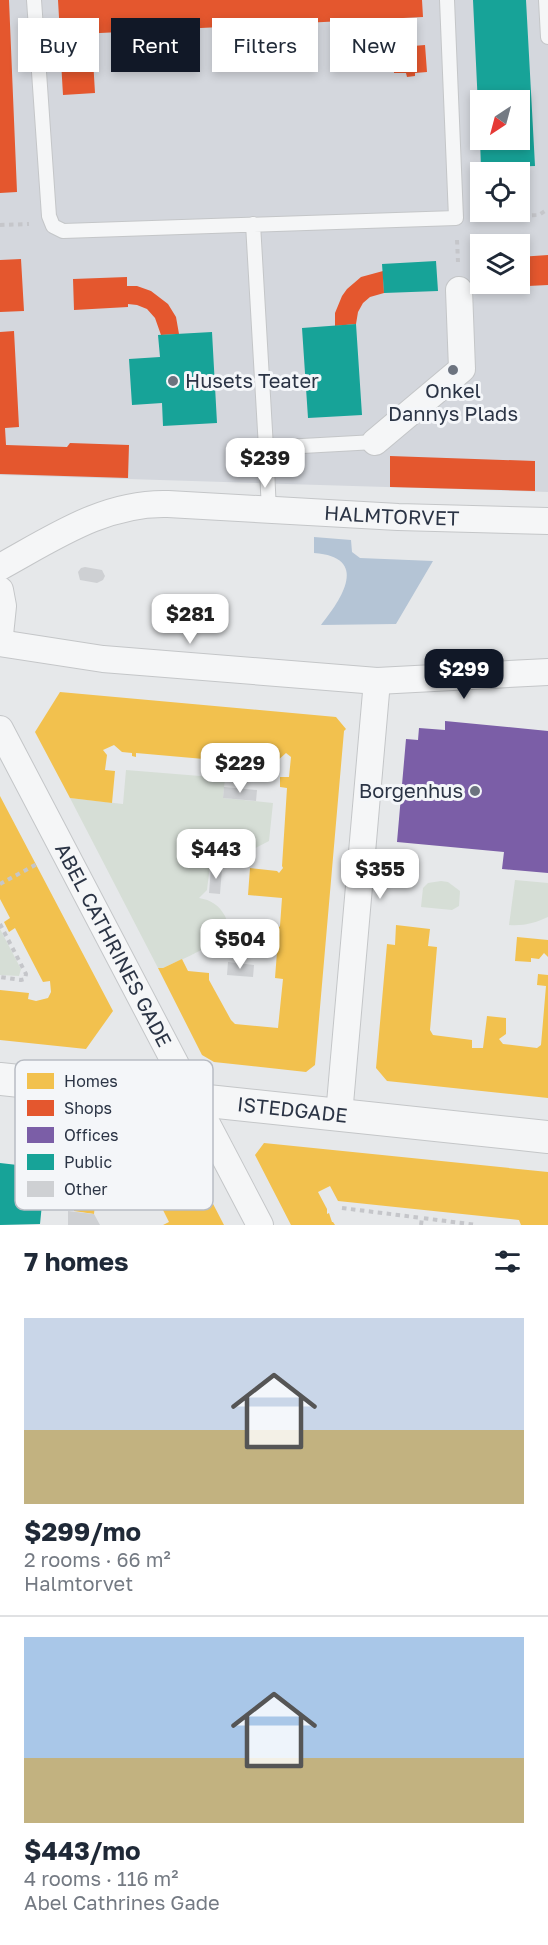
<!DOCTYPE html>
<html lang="en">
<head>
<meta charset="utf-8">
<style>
  :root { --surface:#fff; --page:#f6f6f7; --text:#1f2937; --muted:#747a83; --line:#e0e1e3; --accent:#111827 }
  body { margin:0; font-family:"Golos Text",sans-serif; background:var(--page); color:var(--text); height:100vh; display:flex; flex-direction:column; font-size:22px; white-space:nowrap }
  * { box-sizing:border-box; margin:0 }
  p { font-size:20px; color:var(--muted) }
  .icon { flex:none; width:33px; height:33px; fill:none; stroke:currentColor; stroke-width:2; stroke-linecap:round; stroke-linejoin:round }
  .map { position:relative; height:1225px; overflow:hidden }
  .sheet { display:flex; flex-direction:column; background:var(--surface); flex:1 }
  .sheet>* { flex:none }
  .guide { position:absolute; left:18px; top:18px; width:513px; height:54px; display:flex; gap:12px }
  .needle { width:39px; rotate:216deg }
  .fabs { position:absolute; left:470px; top:90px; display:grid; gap:12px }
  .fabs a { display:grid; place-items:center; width:60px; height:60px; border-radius:0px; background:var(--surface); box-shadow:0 3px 9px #0003; font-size:30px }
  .price { position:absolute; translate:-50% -51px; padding:0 14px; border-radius:12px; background:#fff; color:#222; font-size:20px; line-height:39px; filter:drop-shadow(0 2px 3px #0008) }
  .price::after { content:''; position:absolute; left:50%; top:36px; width:18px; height:14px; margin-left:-9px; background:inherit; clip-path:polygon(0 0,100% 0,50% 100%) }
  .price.on { background:var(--accent); color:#fff }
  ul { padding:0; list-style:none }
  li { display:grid; align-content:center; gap:12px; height:318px; padding:0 24px }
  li+li { border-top:2px solid var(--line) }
  li span { display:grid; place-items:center; height:186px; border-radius:0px; color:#555 }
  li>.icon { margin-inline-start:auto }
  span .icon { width:108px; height:108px; fill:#fffc; stroke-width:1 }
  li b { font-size:26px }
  h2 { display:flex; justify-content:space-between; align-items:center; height:72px; padding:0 24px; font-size:26px }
  .pill { padding:0 21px; border-radius:0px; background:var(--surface); box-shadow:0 3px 9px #0003; font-size:21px; line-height:54px }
  .pill.on { background:var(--accent); color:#fff }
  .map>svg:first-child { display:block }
  .built { fill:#d4d7dd; fill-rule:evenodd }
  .green { fill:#d6ded6 }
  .water { fill:#b4c4d5 }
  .homes { fill:#f2c14e }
  .shops { fill:#e4572e }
  .offices { fill:#7b5ea7 }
  .public { fill:#17a398 }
  .building { fill:#ced0d3 }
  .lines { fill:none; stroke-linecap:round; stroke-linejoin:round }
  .service-casing { stroke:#c4c6c8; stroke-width:16 }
  .minor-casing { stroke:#c4c6c8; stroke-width:28 }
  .tertiary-casing { stroke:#c4c6c8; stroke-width:34 }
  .path { stroke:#c5c6ca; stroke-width:4; stroke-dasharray:4.5 4.5; stroke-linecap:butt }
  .service { stroke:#f5f6f7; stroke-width:14 }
  .minor { stroke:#f5f6f7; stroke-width:26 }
  .tertiary { stroke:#f5f6f7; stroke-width:32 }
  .poi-dot { fill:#6c737f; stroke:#f4f6f9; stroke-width:2 }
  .labels { text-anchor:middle; stroke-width:6; stroke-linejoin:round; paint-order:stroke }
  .poi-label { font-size:20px; fill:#2b3445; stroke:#f4f6f9; text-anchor:start }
  .street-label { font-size:20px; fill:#2b3445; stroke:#f4f6f9 }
  .key { fill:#f4f6f9; stroke:#b8bcc3; stroke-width:1.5 }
  .key-label { font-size:16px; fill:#2b3445 }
</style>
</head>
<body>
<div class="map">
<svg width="548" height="1225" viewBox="0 0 548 1225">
  <rect width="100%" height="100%" fill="#e6e8ea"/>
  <path class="built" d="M 0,0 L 548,0 L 548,492 L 0,475 ZM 480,100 L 519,100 L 519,140 L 480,140 ZM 480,172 L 519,172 L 519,212 L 480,212 ZM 480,244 L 519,244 L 519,284 L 480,284 Z"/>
  <path class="green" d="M 126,770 L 225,778 L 223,798 L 273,803 L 269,841 L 221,866 L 210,865 L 207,890 L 199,898 C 211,900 219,905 225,916 C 237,940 179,960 163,968 L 158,968 L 70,798 L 123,804 Z
    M 515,880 L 548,883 L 548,917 C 535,923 524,926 509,925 Z
    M 441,881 L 448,882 L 460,891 L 459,906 L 452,910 L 421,907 L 423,888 L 428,883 Z
    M 0,929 L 21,969 L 19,976 L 0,975 Z"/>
  <path class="water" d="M 314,537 L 351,540 L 352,552 L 360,558 L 433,561 L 396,624 L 321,625 C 342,599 370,557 314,553 Z"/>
  <path class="homes" d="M 60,692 L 336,717 L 346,729 L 344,731 L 315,1065 L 306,1072 L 214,1062 L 202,1055 L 158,968 L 163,968 L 182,959 L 188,971 L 209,973 L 209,980 L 231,1020 L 235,1024 L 278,1028 L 283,979 L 275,978 L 277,952 L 273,944 L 264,943 L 265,930 L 267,932 L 274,933 L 280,926 L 282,898 L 248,895 L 250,868 L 277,871 L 279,873 L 283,868 L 282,866 L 287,788 L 280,787 L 280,777 L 289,777 L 291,757 L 286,753 L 276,762 L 260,760 L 258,778 L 248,776 L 249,763 L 136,753 L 136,757 L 132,756 L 132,753 L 122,752 L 114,745 L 103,750 L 107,755 L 105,770 L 115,771 L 112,803 L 70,798 L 35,732 Z
    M 0,796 L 113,1011 L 86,1049 L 0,1040 L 0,990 L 29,993 L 28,999 L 36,1001 L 48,998 L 51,992 L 50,981 L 43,982 L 15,928 L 9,932 L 4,922 L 10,918 L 0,899 Z
    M 396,925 L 430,929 L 428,946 L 437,947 L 430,1030 L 433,1035 L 472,1040 L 472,1048 L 483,1048 L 487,1016 L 506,1018 L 506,1034 L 499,1039 L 503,1044 L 537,1048 L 541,1045 L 546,986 L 537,985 L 538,974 L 548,975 L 548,1098 L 387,1081 L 376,1068 L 387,944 L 395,945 Z
    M 517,937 L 548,940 L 548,957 L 544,953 L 539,959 L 531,958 L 531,962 L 515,961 Z
    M 82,1124 L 164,1132 L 173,1136 L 185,1150 L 224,1225 L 163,1225 L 169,1222 L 161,1206 L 157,1209 L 145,1185 L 139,1178 L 123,1177 L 123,1179 L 98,1175 L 94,1214 L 74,1211 Z
    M 264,1143 L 548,1172 L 548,1225 L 521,1225 L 519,1220 L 338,1201 L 330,1186 L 318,1192 L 327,1209 L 327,1214 L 329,1213 L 332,1222 L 333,1222 L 335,1225 L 291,1225 L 255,1155 Z"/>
  <path class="shops" d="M 0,0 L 9,0 L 17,192 L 0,193 Z
    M 58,0 L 422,0 L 423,17 L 60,35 Z
    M 413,42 L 413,46 L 425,45 L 427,72 L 415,73 L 415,76 L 407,77 L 406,73 L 394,73 L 393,47 L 406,46 L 405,43 Z
    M 93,59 L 95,93 L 63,95 L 61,61 Z
    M 548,255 L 548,285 L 488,288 L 487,284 L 519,284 L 519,257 Z
    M 21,259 L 24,311 L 0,312 L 0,260 Z
    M 383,271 L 384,293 L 370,297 L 363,303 L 358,312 L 356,324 L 335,326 L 335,313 L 342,296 L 347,289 L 361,277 Z
    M 127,277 L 127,286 L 137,286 L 151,291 L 168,304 L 176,317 L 179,334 L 161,335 L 155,318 L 147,309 L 137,305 L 128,304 L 128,307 L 74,310 L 73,279 Z
    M 14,331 L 19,427 L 5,428 L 6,445 L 67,447 L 70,443 L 129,445 L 128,478 L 0,474 L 0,332 Z
    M 390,456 L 535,461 L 535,491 L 390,487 Z"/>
  <path class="offices" d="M 445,721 L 548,731 L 548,873 L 502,869 L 504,852 L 397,842 L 406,739 L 418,740 L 419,728 L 445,730 Z"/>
  <path class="public" d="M 473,0 L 526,0 L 535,166 L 481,168 L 480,140 L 519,140 L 519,100 L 480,100 L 480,106 L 478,106 Z
    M 436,261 L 438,291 L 384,293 L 382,264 Z
    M 356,324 L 362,415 L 308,418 L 302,328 Z
    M 212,332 L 217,423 L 163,426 L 162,403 L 132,405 L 129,359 L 160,357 L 158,335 Z
    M 40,1121 L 82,1124 L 74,1197 L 43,1194 L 40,1224 L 0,1225 L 0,1163 L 35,1167 Z"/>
  <path class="building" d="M 85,567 L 102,570 L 105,576 L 103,580 L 97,583 L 80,580 L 78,572 L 81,568 Z
    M 224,787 L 257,790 L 256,801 L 223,798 Z
    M 211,867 L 222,868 L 220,894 L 209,893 Z
    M 228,962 L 254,965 L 253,977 L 227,975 Z
    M 68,1211 L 94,1214 L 100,1225 L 68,1225 Z"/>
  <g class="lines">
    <g class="service-casing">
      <path id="service" d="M 34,0 L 49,216 L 53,226 L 63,231 L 456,218 L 447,0
        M 546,0 L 548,37
        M 253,224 L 266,448
        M 269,511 L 266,448 L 375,442"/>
    </g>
    <g class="minor-casing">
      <g id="minor">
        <path d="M 375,442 L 462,369 L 459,290"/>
        <path id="s1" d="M 0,567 C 53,538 105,502 168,504 L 398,517 L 548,521"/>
        <path d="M 0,590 L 3,606 L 0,635"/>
        <path d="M 0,643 L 103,659 L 377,681 L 548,672"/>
        <path id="s2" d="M 0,729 L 260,1225"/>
        <path d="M 339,1115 L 377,681"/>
      </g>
    </g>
    <g class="tertiary-casing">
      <g id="tertiary">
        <path id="s3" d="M 0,1079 L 548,1137"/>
      </g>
    </g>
    <path class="path" d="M 478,218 L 539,215 L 548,209
      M 0,225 L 29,224
      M 457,240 L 458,262
      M 0,884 L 37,864
      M 0,924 L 26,974 L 25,979 L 21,980 L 0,977
      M 342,1208 L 422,1218
      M 421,1225 L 422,1218 L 477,1225"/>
    <use href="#service" class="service"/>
    <use href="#minor" class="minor"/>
    <use href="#tertiary" class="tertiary"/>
  </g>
  <g class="poi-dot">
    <circle cx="453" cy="370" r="6"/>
    <circle cx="173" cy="381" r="6"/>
    <circle cx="475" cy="791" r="6"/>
  </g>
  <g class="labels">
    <g class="poi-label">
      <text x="185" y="388">Husets Teater</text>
      <text x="453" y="398" text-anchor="middle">Onkel<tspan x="453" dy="23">Dannys Plads</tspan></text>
      <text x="463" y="798" text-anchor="end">Borgenhus</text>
    </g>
    <g class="street-label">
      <text dy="7" stroke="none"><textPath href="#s1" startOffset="406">HALMTORVET</textPath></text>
      <text dy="7" stroke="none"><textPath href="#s2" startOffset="244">ABEL CATHRINES GADE</textPath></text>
      <text dy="7" stroke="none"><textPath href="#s3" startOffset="294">ISTEDGADE</textPath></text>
    </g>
  </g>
  <rect x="15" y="1060" width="198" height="150" rx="9" class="key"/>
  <rect x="27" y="1073" width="27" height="16" fill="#f2c14e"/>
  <rect x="27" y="1100" width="27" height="16" fill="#e4572e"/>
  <rect x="27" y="1127" width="27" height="16" fill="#7b5ea7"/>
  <rect x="27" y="1154" width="27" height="16" fill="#17a398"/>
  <rect x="27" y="1181" width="27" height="16" fill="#ced0d3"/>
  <g class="key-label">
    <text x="64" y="1087">Homes</text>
    <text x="64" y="1114">Shops</text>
    <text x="64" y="1141">Offices</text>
    <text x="64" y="1168">Public</text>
    <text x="64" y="1195">Other</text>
  </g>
</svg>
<div class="fabs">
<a><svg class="needle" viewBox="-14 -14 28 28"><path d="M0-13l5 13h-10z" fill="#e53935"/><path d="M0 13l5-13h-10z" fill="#747a83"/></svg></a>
<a><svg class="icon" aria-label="locate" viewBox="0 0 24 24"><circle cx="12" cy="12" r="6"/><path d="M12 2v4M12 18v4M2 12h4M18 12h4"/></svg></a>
<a><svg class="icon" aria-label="layers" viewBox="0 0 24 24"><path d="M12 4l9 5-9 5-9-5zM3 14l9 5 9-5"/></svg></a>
</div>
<b class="price" style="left:265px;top:489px">$239</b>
<b class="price" style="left:190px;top:645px">$281</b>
<b class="price on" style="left:464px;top:700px">$299</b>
<b class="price" style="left:240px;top:794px">$229</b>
<b class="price" style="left:216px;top:880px">$443</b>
<b class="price" style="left:380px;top:900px">$355</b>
<b class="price" style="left:240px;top:970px">$504</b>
<div class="guide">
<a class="pill">Buy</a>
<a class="pill on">Rent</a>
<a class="pill">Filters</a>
<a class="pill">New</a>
</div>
</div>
<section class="sheet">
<h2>7 homes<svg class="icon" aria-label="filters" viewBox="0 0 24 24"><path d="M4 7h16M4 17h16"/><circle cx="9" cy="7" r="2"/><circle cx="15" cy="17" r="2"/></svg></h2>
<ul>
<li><span style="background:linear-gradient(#c9d6e8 60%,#c2b280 0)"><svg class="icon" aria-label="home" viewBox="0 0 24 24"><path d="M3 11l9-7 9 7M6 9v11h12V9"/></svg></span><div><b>$299/mo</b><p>2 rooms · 66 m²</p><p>Halmtorvet</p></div></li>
<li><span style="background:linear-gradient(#a9c7e8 65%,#c2b280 0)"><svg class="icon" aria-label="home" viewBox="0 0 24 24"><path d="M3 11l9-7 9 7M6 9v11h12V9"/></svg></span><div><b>$443/mo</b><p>4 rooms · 116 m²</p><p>Abel Cathrines Gade</p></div></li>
</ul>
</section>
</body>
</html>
